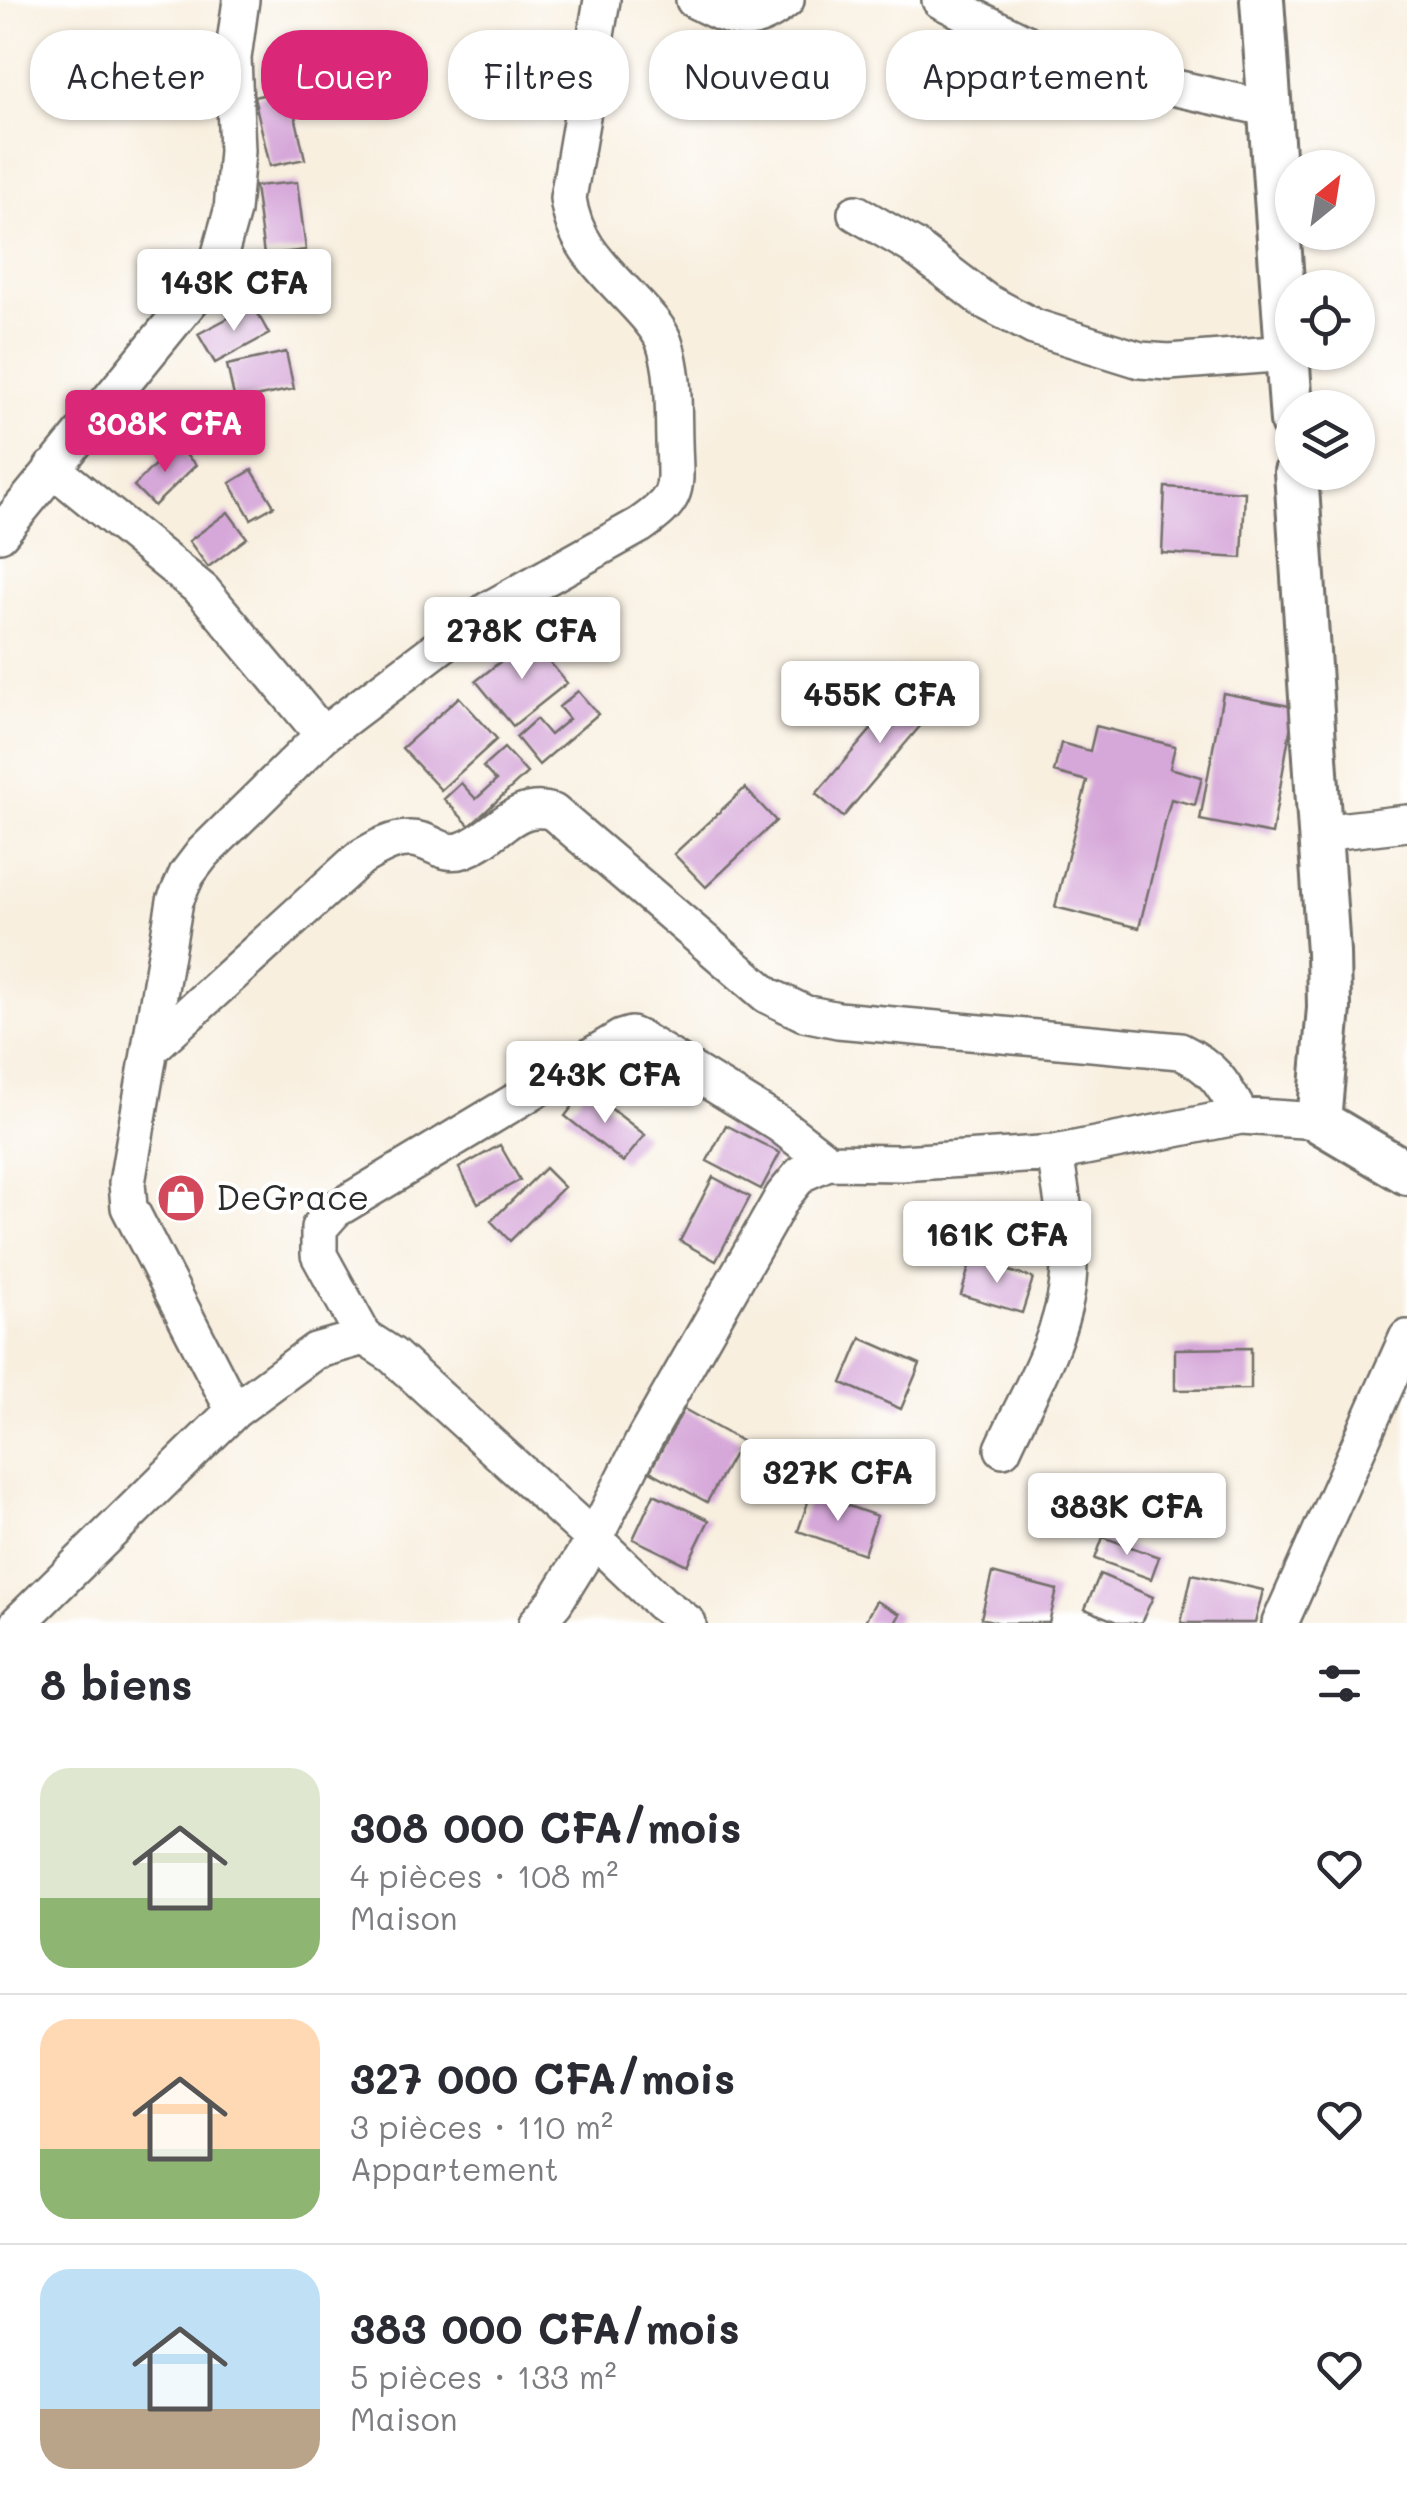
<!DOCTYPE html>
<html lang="fr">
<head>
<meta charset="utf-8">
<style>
  :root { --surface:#fff; --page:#f2f2f3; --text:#2b2b33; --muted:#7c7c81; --line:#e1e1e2; --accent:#db2777 }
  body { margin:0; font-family:Mali,sans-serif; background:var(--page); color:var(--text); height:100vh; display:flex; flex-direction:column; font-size:38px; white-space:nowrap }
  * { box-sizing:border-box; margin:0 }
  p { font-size:32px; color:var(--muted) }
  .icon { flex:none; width:55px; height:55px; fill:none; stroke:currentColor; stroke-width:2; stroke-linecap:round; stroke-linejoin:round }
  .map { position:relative; height:1623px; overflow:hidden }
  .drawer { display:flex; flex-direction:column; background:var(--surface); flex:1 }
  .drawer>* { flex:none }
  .top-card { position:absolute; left:30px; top:30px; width:1348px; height:90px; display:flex; gap:20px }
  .needle { width:65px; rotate:30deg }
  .fabs { position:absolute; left:1275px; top:150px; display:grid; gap:20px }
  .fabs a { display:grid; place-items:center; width:100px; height:100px; border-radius:50%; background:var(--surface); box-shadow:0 2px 8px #0004; font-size:50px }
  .price { position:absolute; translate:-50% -85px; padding:0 22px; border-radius:10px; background:#fff; color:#222; font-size:32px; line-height:65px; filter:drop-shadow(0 2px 5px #0008) }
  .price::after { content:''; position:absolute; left:50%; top:60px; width:30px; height:22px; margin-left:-15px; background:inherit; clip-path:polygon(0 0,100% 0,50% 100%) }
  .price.on { background:var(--accent); color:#fff }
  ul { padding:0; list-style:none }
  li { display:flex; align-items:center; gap:30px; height:250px; padding:0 40px }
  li+li { border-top:2px solid var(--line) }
  li span { display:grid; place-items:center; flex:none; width:280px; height:200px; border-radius:30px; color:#555 }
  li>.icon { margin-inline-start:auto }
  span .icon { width:120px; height:120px; fill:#fffc; stroke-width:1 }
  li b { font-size:42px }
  h2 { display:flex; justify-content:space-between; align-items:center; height:120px; padding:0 40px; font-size:42px }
  .pill { padding:0 35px; border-radius:40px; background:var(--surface); box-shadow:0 2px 8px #0004; font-size:35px; line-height:90px }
  .pill.on { background:var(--accent); color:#fff }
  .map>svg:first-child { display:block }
  .building { fill:#d6a7d9 }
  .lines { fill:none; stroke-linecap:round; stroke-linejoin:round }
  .minor-casing { stroke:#73706a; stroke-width:40 }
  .tertiary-casing { stroke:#73706a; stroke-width:48 }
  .minor { stroke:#fff; stroke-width:35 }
  .tertiary { stroke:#fff; stroke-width:42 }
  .labels { text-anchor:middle; stroke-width:8; stroke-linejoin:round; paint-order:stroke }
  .poi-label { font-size:35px; fill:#2b2b2b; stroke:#fff; text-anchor:start }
</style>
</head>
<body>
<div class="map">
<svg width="1407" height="1623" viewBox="0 0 1407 1623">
  <rect width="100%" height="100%" fill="#fff"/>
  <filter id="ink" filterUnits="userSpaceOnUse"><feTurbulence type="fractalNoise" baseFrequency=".01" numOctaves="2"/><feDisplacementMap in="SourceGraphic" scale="20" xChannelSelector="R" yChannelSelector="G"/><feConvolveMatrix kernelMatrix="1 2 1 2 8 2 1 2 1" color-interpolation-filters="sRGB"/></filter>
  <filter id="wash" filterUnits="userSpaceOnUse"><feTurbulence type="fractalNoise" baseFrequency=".0048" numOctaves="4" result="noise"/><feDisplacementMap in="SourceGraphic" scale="40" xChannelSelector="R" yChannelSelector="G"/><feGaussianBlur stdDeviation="2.25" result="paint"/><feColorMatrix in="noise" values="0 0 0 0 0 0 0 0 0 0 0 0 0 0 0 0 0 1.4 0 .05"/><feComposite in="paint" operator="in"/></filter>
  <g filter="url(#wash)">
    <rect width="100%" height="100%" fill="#f8efdf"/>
    <g id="blocks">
      <path class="building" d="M 217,39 L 220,62 L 150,71 L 147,48 Z
        M 289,89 L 305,159 L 270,166 L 254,97 Z
        M 297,182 L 306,250 L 264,255 L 255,186 Z
        M 253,305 L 269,334 L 215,363 L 198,334 Z
        M 286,352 L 294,389 L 235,401 L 227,365 Z
        M 175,444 L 196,465 L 154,506 L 134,486 Z
        M 252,470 L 274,506 L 251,519 L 230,483 Z
        M 1165,487 L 1245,492 L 1242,558 L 1162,553 Z
        M 228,512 L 247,538 L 208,567 L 189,541 Z
        M 530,638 L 567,683 L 513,726 L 476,681 Z
        M 917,676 L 944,698 L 843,817 L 816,794 Z
        M 578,691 L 598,714 L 539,765 L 516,737 L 536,719 L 550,735 L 569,719 L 559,707 Z
        M 1223,693 L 1294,707 L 1272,834 L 1200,820 Z
        M 459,697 L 497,739 L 441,790 L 402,748 Z
        M 1096,726 L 1175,746 L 1170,768 L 1202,777 L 1195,805 L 1171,799 L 1139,928 L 1055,907 L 1087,781 L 1054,772 L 1061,743 L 1090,751 Z
        M 504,748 L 527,773 L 470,826 L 444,799 L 461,783 L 476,799 L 496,781 L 483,767 Z
        M 745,788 L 776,821 L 706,887 L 674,854 Z
        M 586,1089 L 645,1135 L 623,1162 L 565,1116 Z
        M 726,1125 L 780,1153 L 761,1189 L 707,1161 Z
        M 500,1145 L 520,1180 L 478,1203 L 459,1168 Z
        M 545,1168 L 564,1187 L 510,1241 L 491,1221 Z
        M 713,1177 L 750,1197 L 716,1261 L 680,1241 Z
        M 971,1260 L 1033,1278 L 1022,1313 L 961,1295 Z
        M 861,1338 L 920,1364 L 901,1409 L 842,1383 Z
        M 1251,1348 L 1251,1389 L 1175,1390 L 1175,1349 Z
        M 684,1409 L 741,1441 L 707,1502 L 650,1471 Z
        M 811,1493 L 877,1516 L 864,1554 L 798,1531 Z
        M 654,1494 L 709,1520 L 687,1565 L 633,1539 Z
        M 1103,1537 L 1159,1557 L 1151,1579 L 1095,1559 Z
        M 992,1573 L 1057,1590 L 1049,1623 L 1000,1623 L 981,1618 Z
        M 1100,1574 L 1153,1597 L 1141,1623 L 1119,1623 L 1085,1609 Z
        M 1192,1574 L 1263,1590 L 1255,1623 L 1181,1623 Z
        M 876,1601 L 900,1614 L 895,1623 L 864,1623 Z"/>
    </g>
  </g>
  <g filter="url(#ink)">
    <use href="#blocks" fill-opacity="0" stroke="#73706a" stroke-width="2.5"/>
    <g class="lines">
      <g class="minor-casing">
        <path id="minor" d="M 694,0 C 734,19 748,31 786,0
          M 940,0 L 1068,64 L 1270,109
          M 856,213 L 913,246 L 985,301 L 1034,327 L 1140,360 L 1169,362 L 1288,353
          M 52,468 L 203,591 L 323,735
          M 0,534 L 196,294 L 218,261 L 232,211 L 237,151 L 233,58 L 241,0
          M 1321,833 L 1407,823
          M 150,1049 L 360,858 C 375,849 393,838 411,839 C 431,839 443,857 463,850 C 497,838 514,800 553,812 L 767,995 L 804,1013 L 838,1020 L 1180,1051 C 1215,1068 1223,1084 1241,1116
          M 364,1337 L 319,1255 L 319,1228 L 335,1210 L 621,1038 L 631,1035 L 642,1040 L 779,1124 L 828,1162
          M 234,1411 L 129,1207 L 127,1183 L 175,901 L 187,874 L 203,853 L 323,735 L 488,610 L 640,525 C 682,496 675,489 674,441 C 673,409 675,373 664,342 C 659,328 647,316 637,305 C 606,271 574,246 568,198 L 602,0
          M 1003,1449 C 1029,1391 1070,1327 1069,1261 C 1068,1225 1060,1188 1055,1153
          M 18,1623 L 234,1411 L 315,1351 L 364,1337 L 392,1355 L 594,1539 L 645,1438 L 783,1196 L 801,1174 L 828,1162 L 901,1163 L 1055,1153 L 1241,1116 L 1319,1121
          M 537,1623 L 555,1602 L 594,1539 L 661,1603 L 688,1623
          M 1280,1623 L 1407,1338"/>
      </g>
      <g class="tertiary-casing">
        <path id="tertiary" d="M 1262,0 L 1292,422
          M 1296,472 L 1328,952 L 1329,1008 L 1319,1121 L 1407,1173"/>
      </g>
      <use href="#minor" class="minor"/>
      <use href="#tertiary" class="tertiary"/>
    </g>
  </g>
  <defs>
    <g id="shop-disc" transform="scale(2.5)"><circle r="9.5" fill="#d1495b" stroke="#fff"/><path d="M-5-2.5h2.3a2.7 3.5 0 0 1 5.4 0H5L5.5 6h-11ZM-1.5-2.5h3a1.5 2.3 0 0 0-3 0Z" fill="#fff"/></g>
  </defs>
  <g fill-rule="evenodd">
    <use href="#shop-disc" x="181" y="1198"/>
  </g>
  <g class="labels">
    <g class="poi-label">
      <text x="216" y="1210">DeGrace</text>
    </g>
  </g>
</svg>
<div class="fabs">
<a><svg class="needle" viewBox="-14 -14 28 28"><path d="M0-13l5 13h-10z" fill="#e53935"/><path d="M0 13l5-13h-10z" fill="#7c7c81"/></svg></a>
<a><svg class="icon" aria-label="locate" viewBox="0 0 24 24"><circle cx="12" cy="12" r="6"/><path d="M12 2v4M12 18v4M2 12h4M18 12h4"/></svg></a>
<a><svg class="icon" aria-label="layers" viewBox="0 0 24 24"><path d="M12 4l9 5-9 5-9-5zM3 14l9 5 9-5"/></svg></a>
</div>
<b class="price" style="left:234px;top:334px">143K CFA</b>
<b class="price on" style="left:165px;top:475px">308K CFA</b>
<b class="price" style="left:522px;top:682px">278K CFA</b>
<b class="price" style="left:880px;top:746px">455K CFA</b>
<b class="price" style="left:605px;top:1126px">243K CFA</b>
<b class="price" style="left:997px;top:1286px">161K CFA</b>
<b class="price" style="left:838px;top:1524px">327K CFA</b>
<b class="price" style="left:1127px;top:1558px">383K CFA</b>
<div class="top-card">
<a class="pill">Acheter</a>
<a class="pill on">Louer</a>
<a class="pill">Filtres</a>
<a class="pill">Nouveau</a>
<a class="pill">Appartement</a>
</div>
</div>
<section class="drawer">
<h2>8 biens<svg class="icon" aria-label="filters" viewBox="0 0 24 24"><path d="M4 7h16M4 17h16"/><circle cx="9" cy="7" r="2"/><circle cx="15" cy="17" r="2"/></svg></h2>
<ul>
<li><span style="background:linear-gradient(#dfe7d0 65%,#8fb573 0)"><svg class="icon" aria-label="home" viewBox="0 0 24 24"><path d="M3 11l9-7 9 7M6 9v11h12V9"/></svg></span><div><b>308 000 CFA/mois</b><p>4 pièces · 108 m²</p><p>Maison</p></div><svg class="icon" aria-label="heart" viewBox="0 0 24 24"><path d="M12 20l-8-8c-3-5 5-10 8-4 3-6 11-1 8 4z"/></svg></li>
<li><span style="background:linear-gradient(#ffd9b3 65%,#8fb573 0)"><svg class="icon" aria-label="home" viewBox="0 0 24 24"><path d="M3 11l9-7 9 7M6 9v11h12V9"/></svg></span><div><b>327 000 CFA/mois</b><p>3 pièces · 110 m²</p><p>Appartement</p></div><svg class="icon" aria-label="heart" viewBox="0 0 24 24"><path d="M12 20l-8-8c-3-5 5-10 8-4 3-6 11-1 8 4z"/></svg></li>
<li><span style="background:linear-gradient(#bfe0f5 70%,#b9a48a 0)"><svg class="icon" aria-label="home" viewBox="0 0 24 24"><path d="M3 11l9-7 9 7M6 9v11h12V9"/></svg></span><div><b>383 000 CFA/mois</b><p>5 pièces · 133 m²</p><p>Maison</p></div><svg class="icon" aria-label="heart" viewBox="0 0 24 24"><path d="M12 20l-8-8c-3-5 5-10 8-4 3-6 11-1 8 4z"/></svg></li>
</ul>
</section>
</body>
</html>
